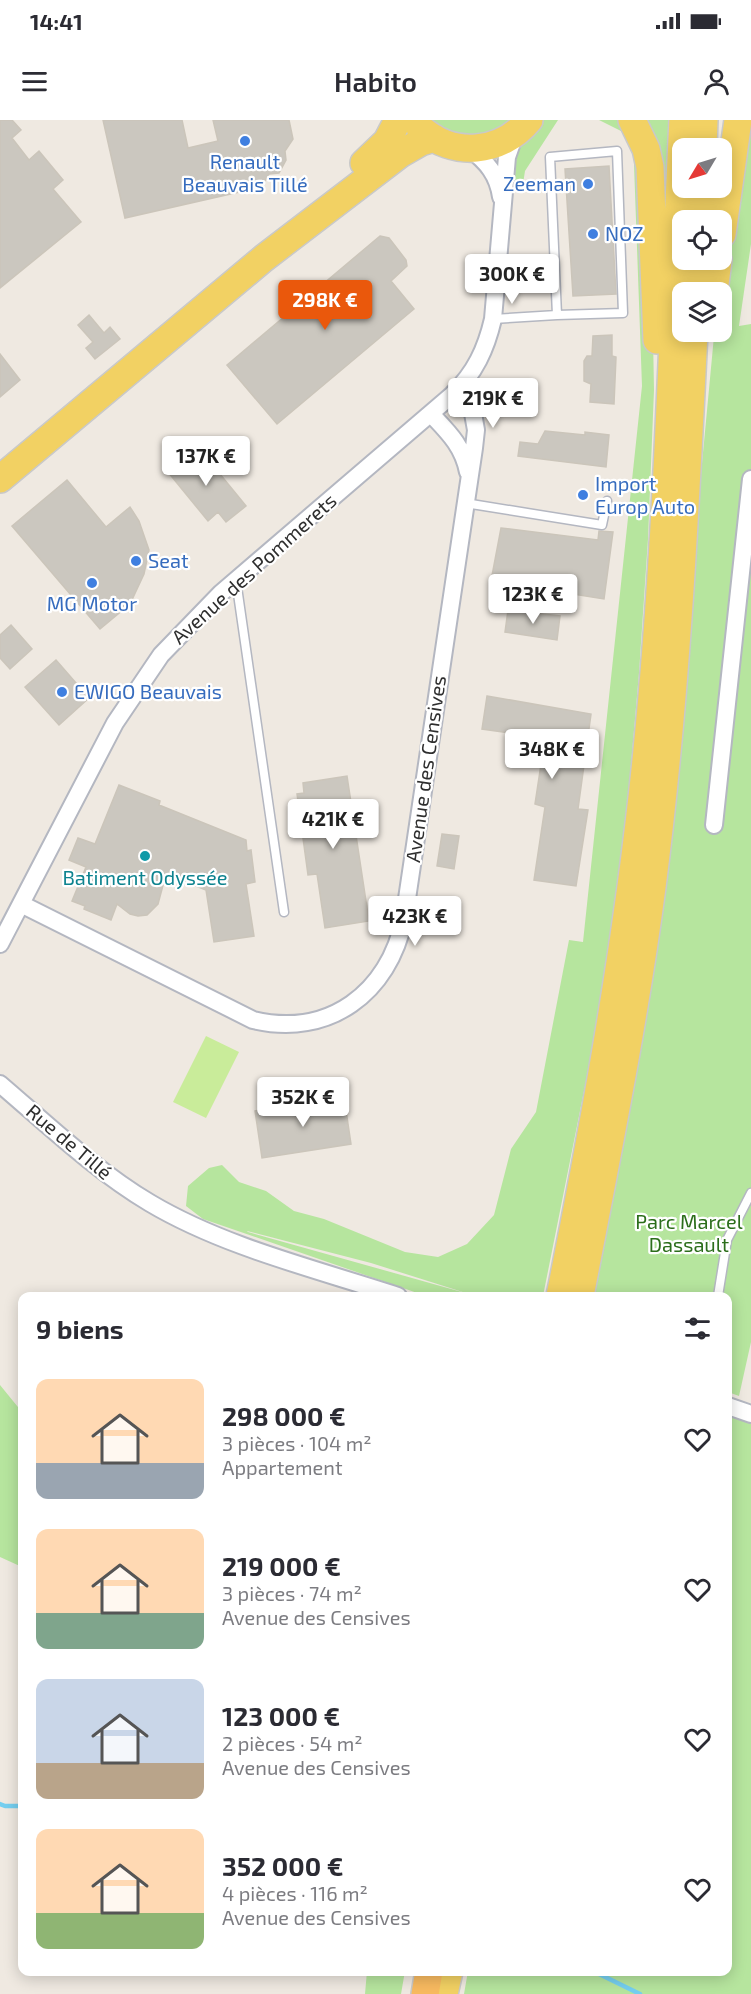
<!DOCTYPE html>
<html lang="fr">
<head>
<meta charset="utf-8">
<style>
  :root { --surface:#fff; --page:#f2f2f3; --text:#2b2b33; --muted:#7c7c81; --accent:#ea580c }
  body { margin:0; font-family:"Exo 2",sans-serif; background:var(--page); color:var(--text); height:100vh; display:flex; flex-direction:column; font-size:22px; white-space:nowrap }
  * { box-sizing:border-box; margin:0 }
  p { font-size:20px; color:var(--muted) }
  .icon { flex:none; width:33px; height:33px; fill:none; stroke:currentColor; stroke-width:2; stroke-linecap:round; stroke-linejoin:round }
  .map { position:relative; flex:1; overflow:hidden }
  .drawer { position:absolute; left:18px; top:1172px; width:714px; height:684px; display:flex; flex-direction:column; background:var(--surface); border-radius:12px; box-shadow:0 3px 15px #0003 }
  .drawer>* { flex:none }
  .needle { width:39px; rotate:232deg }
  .fabs { position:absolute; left:672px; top:18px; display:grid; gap:12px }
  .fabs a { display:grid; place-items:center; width:60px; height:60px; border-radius:12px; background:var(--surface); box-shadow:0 3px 15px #0003; font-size:30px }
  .price { position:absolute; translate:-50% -51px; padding:0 14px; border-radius:6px; background:#fff; color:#222; font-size:20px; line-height:39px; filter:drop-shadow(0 2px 3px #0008) }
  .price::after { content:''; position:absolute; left:50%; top:36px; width:18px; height:14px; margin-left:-9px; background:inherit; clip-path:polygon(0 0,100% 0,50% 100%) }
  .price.current { background:var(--accent); color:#fff }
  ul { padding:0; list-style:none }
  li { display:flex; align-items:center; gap:18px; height:150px; padding:0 18px }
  li span { display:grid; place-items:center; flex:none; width:168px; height:120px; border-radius:12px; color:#555 }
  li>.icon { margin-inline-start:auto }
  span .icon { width:72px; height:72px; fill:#fffc; stroke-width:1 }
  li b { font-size:26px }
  h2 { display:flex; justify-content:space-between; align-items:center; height:72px; padding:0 18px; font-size:26px }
  .status { display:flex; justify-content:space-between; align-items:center; height:42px; padding:0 30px; background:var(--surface); direction:ltr }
  .status svg { height:16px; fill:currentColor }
  header { display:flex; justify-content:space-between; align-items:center; height:78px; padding:0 18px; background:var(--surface); font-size:27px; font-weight:600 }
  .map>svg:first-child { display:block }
  .green { fill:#b6e59e; fill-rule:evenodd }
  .pitch { fill:#c9ec9a }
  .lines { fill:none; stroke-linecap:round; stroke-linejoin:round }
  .stream { stroke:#75cff0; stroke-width:4.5 }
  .building { fill:#cbc7bf; stroke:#cbc5ba; stroke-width:1.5 }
  .service-casing { stroke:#b4b7c1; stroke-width:11 }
  .minor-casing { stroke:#b4b7c1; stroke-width:20 }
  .primary-casing { stroke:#c9c9c9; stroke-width:30 }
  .trunk-casing { stroke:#c9c9c9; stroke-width:30 }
  .service { stroke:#fff; stroke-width:8 }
  .minor { stroke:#fff; stroke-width:16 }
  .primary { stroke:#f2d163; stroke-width:27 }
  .trunk { stroke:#f8ba60; stroke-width:27 }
  .shop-dot { fill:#3f7fe0; stroke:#fff; stroke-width:2 }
  .culture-dot { fill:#0f9aa8; stroke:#fff; stroke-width:2 }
  .labels { text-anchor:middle; stroke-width:4.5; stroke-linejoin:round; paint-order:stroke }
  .shop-label { font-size:20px; fill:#366cbe; stroke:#fff; text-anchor:start }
  .street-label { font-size:20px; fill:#2e2e2e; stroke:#fff }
  .culture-label { font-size:20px; fill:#0d838f; stroke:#fff }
  .park-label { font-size:20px; fill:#2c6e1b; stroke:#fff }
</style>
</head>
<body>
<div class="status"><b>14:41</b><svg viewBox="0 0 49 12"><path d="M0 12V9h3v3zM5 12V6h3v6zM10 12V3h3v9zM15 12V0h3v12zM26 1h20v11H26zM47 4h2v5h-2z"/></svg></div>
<header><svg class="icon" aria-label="menu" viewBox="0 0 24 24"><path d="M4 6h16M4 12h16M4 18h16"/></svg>Habito<svg class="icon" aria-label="person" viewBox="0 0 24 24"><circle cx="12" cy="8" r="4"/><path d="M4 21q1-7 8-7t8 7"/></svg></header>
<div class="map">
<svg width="751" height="1874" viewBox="0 0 751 1874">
  <rect width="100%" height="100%" fill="#efe9e1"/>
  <path class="green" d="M 430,0 L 513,0 L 478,17 L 451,13 Z
    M 544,0 L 558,0 L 525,51 L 522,70 L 514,69 L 517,30 Z
    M 599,0 L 629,0 L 638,12 L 653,216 L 654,270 L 648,419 L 639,553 L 617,806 L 543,1176 L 426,1176 L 203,1099 L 186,1086 L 188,1066 L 209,1048 L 222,1045 L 239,1062 L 266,1071 L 294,1091 L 324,1099 L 405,1132 L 438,1137 L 467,1124 L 494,1095 L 511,1029 L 536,992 L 569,820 L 583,822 L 642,266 L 633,17 ZM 247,1111 L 371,1143 L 469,1174 L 248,1112 Z
    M 639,0 L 676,0 L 666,188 Z
    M 751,0 L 751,124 L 739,206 L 751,204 L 751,1222 L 739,1276 L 728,1272 L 728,1176 L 592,1176 L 660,790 L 714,216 L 714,212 L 722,212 L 722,172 L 720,172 L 742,9 Z
    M 0,1265 L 22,1292 L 22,1447 L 0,1437 Z
    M 728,1294 L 751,1302 L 751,1874 L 464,1874 L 468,1851 L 728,1851 Z
    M 367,1851 L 405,1851 L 401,1874 L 365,1874 Z"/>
  <path class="pitch" d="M 206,916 L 239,932 L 206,998 L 173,982 Z"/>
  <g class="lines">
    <path class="stream" d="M 0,1684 L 5,1686 L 22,1686
      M 593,1851 L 640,1874"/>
  </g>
  <path class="building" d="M 0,0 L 12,0 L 21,10 L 12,18 L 29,40 L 39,31 L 63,60 L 53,69 L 81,102 L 0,168 Z
    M 103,0 L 182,0 L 188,28 L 218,21 L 213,0 L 289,0 L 293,19 L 285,31 L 286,40 L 279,53 L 269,54 L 261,67 L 125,98 Z
    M 609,46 L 616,174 L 573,176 L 565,49 Z
    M 380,116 L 389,118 L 406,140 L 407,146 L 391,161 L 414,189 L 277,304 L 227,245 Z
    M 89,195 L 104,213 L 110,207 L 120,219 L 95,239 L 86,228 L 93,222 L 78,205 Z
    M 612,215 L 612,236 L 616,237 L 614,284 L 590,282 L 591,264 L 584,261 L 584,241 L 587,236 L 592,236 L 593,216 Z
    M 0,234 L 20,260 L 0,277 Z
    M 545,311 L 585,315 L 585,312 L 609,315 L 606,347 L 518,336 L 520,322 L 538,324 Z
    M 197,326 L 246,386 L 226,402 L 218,392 L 208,401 L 168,352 Z
    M 67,360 L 106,407 L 130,387 L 139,401 L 149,430 L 144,454 L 130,484 L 100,509 L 12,406 Z
    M 501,408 L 598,420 L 599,411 L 613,412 L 604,479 L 491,461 Z
    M 508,490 L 560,496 L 557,520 L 505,512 Z
    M 11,505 L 32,529 L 10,549 L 0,538 L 0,515 Z
    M 56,540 L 89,578 L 59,605 L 25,567 Z
    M 487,576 L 591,594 L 578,689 L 588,690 L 576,766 L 534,760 L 545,687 L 535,684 L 545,618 L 482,609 Z
    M 347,656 L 369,801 L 325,808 L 317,754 L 308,755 L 297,674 L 304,673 L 303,663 Z
    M 119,665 L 160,681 L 159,685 L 246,720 L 247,731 L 251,730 L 255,762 L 246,764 L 254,816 L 214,822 L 206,770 L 166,754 L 158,784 L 147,795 L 138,796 L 130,794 L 117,784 L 111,800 L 84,789 L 85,786 L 72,781 L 86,747 L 69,740 L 78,718 L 95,724 Z
    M 442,714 L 459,716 L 454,749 L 437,746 Z
    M 344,977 L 351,1024 L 262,1038 L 255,991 Z"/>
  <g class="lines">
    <g class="service-casing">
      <path id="service" d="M 493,199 L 557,195 L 550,37 L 617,31 L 623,193 L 557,195
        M 465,383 L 602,405 L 607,381
        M 236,460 L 284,792
        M 718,1176 L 727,1120 L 751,1073"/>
    </g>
    <g class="minor-casing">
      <path id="minor" d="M 470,29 C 487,42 498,55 501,77
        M 431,294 C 448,312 463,326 468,352
        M 714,705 L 751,359
        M 21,784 L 253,900 C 329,918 389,873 404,799 L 474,328 L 476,310 L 467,260
        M 0,824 L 115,603 L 161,535 L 221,473 L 452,275 C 475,253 486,229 493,199 L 507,37 L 515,14
        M 0,964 C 48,1005 96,1051 150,1083 C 224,1127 316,1149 398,1176
        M 728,1286 L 751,1294"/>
    </g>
    <g class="primary-casing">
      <path id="primary" d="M 632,0 L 646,29 L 650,47 L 657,220
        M 420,8 C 453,38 501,34 529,0
        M 703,28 L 704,0
        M 364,43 L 387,21 L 398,0
        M 699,100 L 701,68
        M 722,114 L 738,0
        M 696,172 L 697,140
        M 714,172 L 718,140
        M 0,359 L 264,138 L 400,34 L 421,22 L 434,18
        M 560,1176 C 596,995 629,814 647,630 C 668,421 672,210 683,0
        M 580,1176 C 606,1040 634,904 652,767 C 676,582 685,397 694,212
        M 444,1874 L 449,1851"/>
    </g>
    <g class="trunk-casing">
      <path id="trunk" d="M 425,1874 L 429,1851"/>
    </g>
    <use href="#service" class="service"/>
    <use href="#minor" class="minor"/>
    <use href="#primary" class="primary"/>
    <use href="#trunk" class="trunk"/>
  </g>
  <g class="shop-dot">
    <circle cx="245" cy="21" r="6"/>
    <circle cx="588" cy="64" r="6"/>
    <circle cx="593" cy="114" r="6"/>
    <circle cx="583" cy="375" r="6"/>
    <circle cx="136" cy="441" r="6"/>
    <circle cx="92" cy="463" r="6"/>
    <circle cx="62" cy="572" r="6"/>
  </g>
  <circle class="culture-dot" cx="145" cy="736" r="6"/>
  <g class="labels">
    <g class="shop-label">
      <text x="245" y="49" text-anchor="middle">Renault<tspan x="245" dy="23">Beauvais Tillé</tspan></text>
      <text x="576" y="71" text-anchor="end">Zeeman</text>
      <text x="605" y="121">NOZ</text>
      <text x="595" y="371">Import<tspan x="595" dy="23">Europ Auto</tspan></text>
      <text x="148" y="448">Seat</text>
      <text x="92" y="491" text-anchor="middle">MG Motor</text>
      <text x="74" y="579">EWIGO Beauvais</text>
    </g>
    <g class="street-label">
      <text transform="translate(254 449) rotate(-42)" y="7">Avenue des Pommerets</text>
      <text transform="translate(426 649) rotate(-82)" y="7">Avenue des Censives</text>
      <text transform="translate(69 1022) rotate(40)" y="7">Rue de Tillé</text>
    </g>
    <g class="culture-label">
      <text x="145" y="765">Batiment Odyssée</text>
    </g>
    <g class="park-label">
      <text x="689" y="1109">Parc Marcel<tspan x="689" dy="23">Dassault</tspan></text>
    </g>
  </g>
</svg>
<div class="fabs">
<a><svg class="needle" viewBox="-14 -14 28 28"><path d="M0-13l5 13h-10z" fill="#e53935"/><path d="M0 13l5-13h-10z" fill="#7c7c81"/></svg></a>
<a><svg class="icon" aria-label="locate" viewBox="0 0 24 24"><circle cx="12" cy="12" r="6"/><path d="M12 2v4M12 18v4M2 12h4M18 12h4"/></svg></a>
<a><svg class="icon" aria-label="layers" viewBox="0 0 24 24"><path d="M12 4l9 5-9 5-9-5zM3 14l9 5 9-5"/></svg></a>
</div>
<b class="price" style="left:512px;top:185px">300K €</b>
<b class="price current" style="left:325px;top:211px">298K €</b>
<b class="price" style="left:493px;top:309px">219K €</b>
<b class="price" style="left:206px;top:367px">137K €</b>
<b class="price" style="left:533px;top:505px">123K €</b>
<b class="price" style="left:552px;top:660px">348K €</b>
<b class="price" style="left:333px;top:730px">421K €</b>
<b class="price" style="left:415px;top:827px">423K €</b>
<b class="price" style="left:303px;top:1008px">352K €</b>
<section class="drawer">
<h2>9 biens<svg class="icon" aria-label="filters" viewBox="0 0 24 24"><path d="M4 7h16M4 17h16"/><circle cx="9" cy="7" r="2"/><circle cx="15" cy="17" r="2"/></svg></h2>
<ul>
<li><span style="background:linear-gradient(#ffd9b3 70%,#9aa5b1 0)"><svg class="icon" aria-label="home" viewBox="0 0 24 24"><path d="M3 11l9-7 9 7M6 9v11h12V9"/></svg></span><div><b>298 000 €</b><p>3 pièces · 104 m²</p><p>Appartement</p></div><svg class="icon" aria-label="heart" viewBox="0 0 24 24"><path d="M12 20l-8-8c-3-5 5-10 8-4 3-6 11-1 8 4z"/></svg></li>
<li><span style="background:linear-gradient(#ffd9b3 70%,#7fa58c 0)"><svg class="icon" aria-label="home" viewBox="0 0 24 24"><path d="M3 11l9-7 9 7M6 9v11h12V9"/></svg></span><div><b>219 000 €</b><p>3 pièces · 74 m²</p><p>Avenue des Censives</p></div><svg class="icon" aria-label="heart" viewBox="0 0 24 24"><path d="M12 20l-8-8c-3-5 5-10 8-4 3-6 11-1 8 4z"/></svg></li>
<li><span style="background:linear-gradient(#c9d6e8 70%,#b9a48a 0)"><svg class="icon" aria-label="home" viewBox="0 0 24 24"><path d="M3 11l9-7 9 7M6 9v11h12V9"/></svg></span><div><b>123 000 €</b><p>2 pièces · 54 m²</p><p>Avenue des Censives</p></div><svg class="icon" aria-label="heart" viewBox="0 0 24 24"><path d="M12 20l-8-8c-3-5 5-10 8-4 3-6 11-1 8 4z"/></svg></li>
<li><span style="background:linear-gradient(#ffd9b3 70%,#8fb573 0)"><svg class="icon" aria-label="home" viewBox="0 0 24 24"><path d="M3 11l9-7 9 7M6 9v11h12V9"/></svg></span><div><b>352 000 €</b><p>4 pièces · 116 m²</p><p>Avenue des Censives</p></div><svg class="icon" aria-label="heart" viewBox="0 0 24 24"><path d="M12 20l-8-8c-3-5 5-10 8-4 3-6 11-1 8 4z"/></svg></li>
</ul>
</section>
</div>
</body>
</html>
